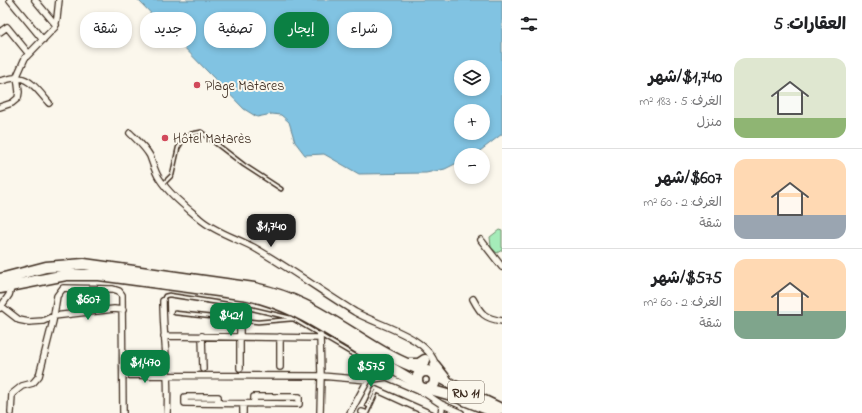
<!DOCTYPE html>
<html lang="ar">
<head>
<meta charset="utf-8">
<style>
  :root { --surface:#fff; --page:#f2f2f2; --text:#202124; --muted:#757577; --line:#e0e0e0; --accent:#0b8043 }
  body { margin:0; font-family:"Indie Flower","Playpen Sans Arabic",sans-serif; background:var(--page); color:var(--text); direction:rtl; height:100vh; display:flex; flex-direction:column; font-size:15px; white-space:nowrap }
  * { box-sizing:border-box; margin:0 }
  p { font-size:13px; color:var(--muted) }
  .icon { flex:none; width:22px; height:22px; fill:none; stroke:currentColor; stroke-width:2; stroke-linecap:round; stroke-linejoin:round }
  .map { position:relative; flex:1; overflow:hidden; direction:ltr }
  .drawer { display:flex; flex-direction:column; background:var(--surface); width:360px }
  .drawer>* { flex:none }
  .guide { position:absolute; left:12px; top:12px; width:380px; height:36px; direction:rtl; display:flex; gap:8px }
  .buttons { position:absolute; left:454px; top:60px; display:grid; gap:8px }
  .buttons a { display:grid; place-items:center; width:36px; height:36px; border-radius:50%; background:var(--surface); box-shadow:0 2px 6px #0003; font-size:20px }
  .price { position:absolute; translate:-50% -34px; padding:0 9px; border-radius:8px; background:var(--accent); color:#fff; font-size:13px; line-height:26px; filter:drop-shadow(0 1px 2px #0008) }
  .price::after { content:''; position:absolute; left:50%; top:24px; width:12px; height:9px; margin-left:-6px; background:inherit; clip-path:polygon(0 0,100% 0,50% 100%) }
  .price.on { background:#222; color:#fff }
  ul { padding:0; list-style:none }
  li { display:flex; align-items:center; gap:12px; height:100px; padding:0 16px }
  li+li { border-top:1px solid var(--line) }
  li span { display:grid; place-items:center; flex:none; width:112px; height:80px; border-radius:12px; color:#555 }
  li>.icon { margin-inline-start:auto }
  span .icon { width:48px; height:48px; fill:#fffc; stroke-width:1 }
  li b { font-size:17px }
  h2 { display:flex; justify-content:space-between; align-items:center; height:48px; padding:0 16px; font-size:17px }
  .pill { padding:0 14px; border-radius:16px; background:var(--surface); box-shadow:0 2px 6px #0003; font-size:14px; line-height:36px }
  .pill.on { background:var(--accent); color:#fff }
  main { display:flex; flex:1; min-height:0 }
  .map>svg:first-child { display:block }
  .green { fill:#a5ecb9; stroke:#708b6c }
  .water { fill:#81c3e2; stroke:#658694; fill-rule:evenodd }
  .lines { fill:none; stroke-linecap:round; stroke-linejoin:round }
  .lane-casing { stroke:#3b2a1e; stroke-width:5.5 }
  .street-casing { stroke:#3b2a1e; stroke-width:8 }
  .primary-casing { stroke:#3b2a1e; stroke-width:12 }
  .highway-casing { stroke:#3b2a1e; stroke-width:13 }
  .lane { stroke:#fbf7ec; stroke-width:2.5 }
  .street { stroke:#fbf7ec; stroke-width:5.5 }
  .primary { stroke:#fbf7ec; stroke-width:9 }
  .highway { stroke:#fbf7ec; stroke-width:10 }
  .poi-dot { fill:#d1495b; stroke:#fbf7ec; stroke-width:1.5 }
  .labels { text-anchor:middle; stroke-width:4; stroke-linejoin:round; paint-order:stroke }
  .shield { fill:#fbf7ec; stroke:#75685c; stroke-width:1 }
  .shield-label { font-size:13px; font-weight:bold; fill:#3b2a1e }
  .poi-label { font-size:14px; fill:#3b2a1e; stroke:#fbf7ec; text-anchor:start }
</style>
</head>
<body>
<main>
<section class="drawer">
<h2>العقارات: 5<svg class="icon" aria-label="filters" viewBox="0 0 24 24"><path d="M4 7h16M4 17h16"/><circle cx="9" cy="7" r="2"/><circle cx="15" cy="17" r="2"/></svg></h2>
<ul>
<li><span style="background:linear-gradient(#dfe7d0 75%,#8fb573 0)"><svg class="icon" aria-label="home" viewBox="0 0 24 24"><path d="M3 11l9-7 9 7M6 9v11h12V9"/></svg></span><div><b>$1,740/شهر</b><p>الغرف: 5 · 183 m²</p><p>منزل</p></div></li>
<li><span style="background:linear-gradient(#ffd9b3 70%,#9aa5b1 0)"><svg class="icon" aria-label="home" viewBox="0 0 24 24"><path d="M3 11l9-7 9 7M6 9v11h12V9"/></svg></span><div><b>$607/شهر</b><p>الغرف: 2 · 60 m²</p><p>شقة</p></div></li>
<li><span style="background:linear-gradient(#ffd9b3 65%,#7fa58c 0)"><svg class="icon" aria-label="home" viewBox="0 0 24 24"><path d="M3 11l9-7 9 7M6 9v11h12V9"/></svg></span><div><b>$575/شهر</b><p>الغرف: 2 · 60 m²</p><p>شقة</p></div></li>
</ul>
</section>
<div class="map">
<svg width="502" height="413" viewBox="0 0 502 413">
  <rect width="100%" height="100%" fill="#fbf7ec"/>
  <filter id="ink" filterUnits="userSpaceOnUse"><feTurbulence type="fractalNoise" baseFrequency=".025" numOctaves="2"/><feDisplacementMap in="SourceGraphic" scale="8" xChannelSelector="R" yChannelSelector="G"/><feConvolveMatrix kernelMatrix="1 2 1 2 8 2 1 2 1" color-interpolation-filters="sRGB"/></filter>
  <g filter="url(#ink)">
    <path class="green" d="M 499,230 L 502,231 L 502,250 L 497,253 L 491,247 L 490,237 Z"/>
    <path class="water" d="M 138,0 L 502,0 L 502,134 L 476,154 L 461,155 L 461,161 L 445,169 L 426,173 L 359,174 L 324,154 L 305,155 L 295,142 L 289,122 L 281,115 L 272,114 L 257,117 L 244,109 ZM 461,67 L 483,67 L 483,89 L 461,89 ZM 461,111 L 483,111 L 483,133 L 461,133 Z"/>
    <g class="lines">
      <g class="lane-casing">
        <path id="lane" d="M 163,184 L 172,175 L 178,148 L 183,140 L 191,134 L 201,132 L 244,165 L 281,189
          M 163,300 L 165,296 L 169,295 L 240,306 L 291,318
          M 175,313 L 258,322 L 293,319 L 354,355 L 387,376
          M 370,407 L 367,405 L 375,388 L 432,413
          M 367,413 L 377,391 L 425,413"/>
      </g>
      <g class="street-casing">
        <path id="street" d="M 10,0 L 43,40
          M 35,0 L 56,25
          M 0,32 L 7,27 L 29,54
          M 0,81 C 6,80 13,77 19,78 C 31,79 41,94 49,103
          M 0,107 L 12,103 L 18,98 L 19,92 L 17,76 L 25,58 L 55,27 L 57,18 L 59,0
          M 130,133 C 137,140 145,147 150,156 C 153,164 155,172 159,178 C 169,194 186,207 200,219 C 215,232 236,238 253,247 C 288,267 321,291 355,312 C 379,326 428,336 436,366
          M 481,240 L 502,267
          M 473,299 C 481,314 484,318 502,321
          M 163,301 C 163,339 170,376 167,413
          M 1,306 L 19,320 L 29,322 L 43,321 L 54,316 L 114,309 L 123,310
          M 240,306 L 240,368
          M 0,308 L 9,295 L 12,285
          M 164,336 L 320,338
          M 202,336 L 203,369
          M 280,337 L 280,367
          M 123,375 L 321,376 L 320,335
          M 218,403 L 218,397 L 185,397 L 185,403 L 299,404 L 299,397 L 254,397 L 254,404
          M 441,404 L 442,408 L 441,413
          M 362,412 L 365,413
          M 11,413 L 12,394 L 22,386 L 33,383 L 39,376 L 53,321 L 57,296 L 63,288 L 113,289 L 119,291 L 122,295 L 123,413
          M 243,413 L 243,404
          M 320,413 L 321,376 L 368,380 L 387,377 L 426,394 L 441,404 L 461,413
          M 350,413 L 368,380"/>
      </g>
      <g class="primary-casing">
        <path id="primary" d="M 435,365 L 446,379
          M 431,373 L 467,392 L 502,409
          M 428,389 L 453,396 L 496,413"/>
      </g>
      <g class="highway-casing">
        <path id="highway" d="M 0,279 L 46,267 L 84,264 L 254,288 C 272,292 288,297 304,305 C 345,325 381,357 425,371
          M 0,288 L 66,275 L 99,275 L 248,295 C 288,304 315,322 350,343 C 372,357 395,370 418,384
          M 409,364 L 419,364 L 425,360
          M417 380a9 9 0 1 1 18 0a9 9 0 1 1-18 0Z"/>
      </g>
      <use href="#lane" class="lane"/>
      <use href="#street" class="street"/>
      <use href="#primary" class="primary"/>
      <use href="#highway" class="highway"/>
    </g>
  </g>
  <g class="poi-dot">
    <circle cx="197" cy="85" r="4"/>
    <circle cx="165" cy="138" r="4"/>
  </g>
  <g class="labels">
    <rect class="shield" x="448" y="381" width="36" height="22" rx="3"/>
    <g class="shield-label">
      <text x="466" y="397">RN 11</text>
    </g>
    <g class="poi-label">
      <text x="205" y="90">Plage Matares</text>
      <text x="173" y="143">Hôtel Matarès</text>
    </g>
  </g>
</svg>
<div class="buttons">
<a><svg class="icon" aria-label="layers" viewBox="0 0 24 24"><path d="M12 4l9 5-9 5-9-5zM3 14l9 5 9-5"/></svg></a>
<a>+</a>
<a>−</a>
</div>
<b class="price on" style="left:271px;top:248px">$1,740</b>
<b class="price" style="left:88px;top:321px">$607</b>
<b class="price" style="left:231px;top:337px">$421</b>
<b class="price" style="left:145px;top:384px">$1,470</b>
<b class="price" style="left:371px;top:388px">$575</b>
<div class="guide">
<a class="pill">شراء</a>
<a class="pill on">إيجار</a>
<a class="pill">تصفية</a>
<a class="pill">جديد</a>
<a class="pill">شقة</a>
</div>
</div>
</main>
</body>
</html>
